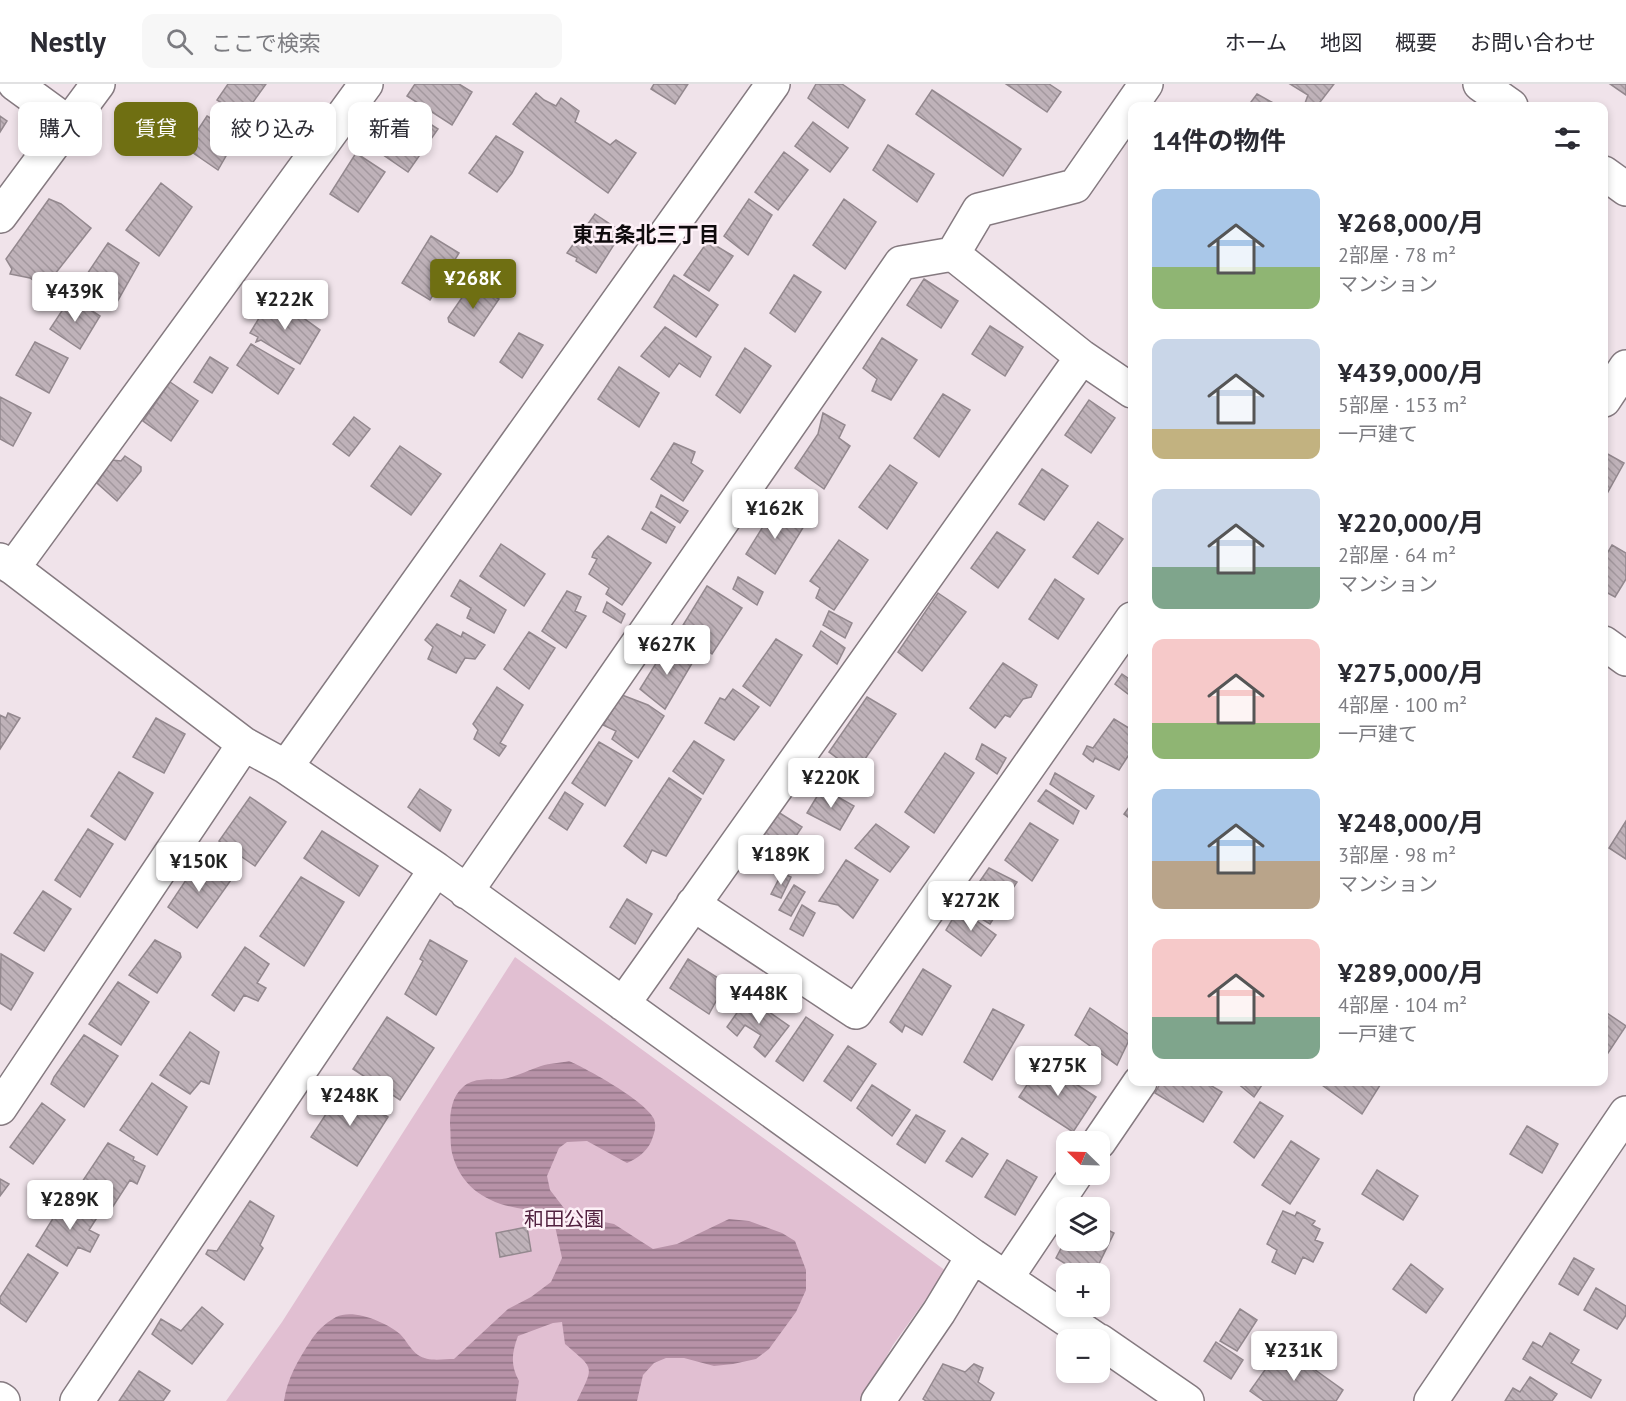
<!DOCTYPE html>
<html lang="ja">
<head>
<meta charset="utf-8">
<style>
  :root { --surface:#fff; --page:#f7f7f7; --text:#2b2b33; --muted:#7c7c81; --line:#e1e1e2; --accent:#6f6f12 }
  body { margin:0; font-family:"PT Sans","Noto Sans JP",sans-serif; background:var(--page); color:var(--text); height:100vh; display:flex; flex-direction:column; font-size:22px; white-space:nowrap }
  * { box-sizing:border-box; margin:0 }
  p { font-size:20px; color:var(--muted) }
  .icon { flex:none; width:33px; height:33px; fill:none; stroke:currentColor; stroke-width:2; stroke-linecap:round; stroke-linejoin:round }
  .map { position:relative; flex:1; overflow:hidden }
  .drawer { position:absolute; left:1128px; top:18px; width:480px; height:984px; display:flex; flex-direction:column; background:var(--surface); border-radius:12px; box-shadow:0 3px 9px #0003 }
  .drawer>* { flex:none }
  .guide { position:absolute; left:18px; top:18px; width:570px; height:54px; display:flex; gap:12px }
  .needle { width:39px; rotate:293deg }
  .buttons { position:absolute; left:1056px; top:1047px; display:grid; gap:12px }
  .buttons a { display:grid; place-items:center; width:54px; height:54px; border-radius:12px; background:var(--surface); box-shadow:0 3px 9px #0003; font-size:30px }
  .price { position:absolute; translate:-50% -51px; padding:0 14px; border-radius:6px; background:#fff; color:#222; font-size:20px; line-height:39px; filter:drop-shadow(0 2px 3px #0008) }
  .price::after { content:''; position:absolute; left:50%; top:36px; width:18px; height:14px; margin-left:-9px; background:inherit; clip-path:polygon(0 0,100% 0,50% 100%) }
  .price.on { background:var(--accent); color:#fff }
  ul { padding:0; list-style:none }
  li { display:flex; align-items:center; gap:18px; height:150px; padding:0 24px }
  li span { display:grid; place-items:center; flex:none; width:168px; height:120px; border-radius:12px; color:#555 }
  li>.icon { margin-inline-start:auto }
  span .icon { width:72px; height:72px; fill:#fffc; stroke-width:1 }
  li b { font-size:26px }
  h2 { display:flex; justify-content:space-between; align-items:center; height:72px; padding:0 24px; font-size:26px }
  .chip { padding:0 21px; border-radius:12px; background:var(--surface); box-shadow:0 3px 9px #0003; font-size:21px; line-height:54px }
  .chip.on { background:var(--accent); color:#fff }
  header { display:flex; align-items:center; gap:36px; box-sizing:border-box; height:84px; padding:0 30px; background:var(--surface); border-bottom:2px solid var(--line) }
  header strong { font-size:28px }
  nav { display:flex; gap:33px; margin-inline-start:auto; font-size:21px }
  .search { width:420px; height:54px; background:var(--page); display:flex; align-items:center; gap:15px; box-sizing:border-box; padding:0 21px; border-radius:12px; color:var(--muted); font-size:22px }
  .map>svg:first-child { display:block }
  .park { fill:#e1bfd2 }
  .water { fill:url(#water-rules) }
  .building { fill:url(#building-back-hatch); stroke:#93888e; stroke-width:1.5 }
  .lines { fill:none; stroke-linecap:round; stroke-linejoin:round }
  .minor-casing { stroke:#857a80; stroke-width:36 }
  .minor { stroke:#fff; stroke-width:33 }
  .labels { text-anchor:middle; stroke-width:5; stroke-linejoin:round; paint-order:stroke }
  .park-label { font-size:20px; fill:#522240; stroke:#fdf0f7 }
  .neighbourhood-label { font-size:21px; font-weight:bold; fill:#0e0a0c; stroke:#fdf0f7 }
</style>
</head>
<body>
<header>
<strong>Nestly</strong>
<div class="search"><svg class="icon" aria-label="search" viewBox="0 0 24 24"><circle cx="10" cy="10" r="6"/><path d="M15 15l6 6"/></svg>ここで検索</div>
<nav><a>ホーム</a><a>地図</a><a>概要</a><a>お問い合わせ</a></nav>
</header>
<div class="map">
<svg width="1626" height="1317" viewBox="0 0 1626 1317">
  <defs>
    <pattern id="water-rules" width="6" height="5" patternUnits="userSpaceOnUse" patternTransform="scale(1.5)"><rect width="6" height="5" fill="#b792a7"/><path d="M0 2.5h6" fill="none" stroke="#937586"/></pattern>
    <pattern id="building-back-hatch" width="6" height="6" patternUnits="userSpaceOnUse" patternTransform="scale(1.5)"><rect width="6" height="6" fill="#bfb2b9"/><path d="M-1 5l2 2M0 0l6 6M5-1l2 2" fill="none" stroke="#a3989e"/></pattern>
  </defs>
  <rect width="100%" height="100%" fill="#f0e3ea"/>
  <path class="park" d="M 515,873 L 946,1187 L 893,1261 L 861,1317 L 226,1317 L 282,1238 Z"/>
  <path class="water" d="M 569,977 C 587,985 646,1017 654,1035 C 657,1043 654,1050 651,1058 C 647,1067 637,1075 627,1079 L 587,1057 L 567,1058 L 559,1064 L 547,1092 L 550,1106 L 567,1128 L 575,1132 L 614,1140 L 653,1165 L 677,1160 L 729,1135 L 749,1137 L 782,1149 L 795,1157 L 806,1186 L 806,1206 L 796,1228 L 769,1265 L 756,1275 L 733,1280 L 714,1282 L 684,1274 L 666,1274 L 654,1279 L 643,1291 L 637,1317 L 577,1317 C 594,1281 595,1286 565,1260 L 562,1238 L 553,1239 L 518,1252 C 512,1268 510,1281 519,1297 L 516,1317 L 284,1317 C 287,1295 298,1276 310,1258 C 316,1248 325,1239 336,1233 C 353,1224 386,1238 400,1250 C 406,1256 411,1266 418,1271 C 428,1278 442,1275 454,1275 L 508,1225 L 531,1213 L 551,1198 L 562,1174 L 555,1142 L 550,1130 L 546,1127 C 505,1126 463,1114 452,1069 C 450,1060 451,1050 450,1041 C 450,1028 452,1012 463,1003 C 474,993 489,996 502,995 C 517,993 528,986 541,982 C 550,979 560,979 569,977 Z"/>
  <path class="building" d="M 228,0 L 266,0 L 241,35 L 242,32 L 217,16 Z
    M 415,0 L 459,0 L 472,8 L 452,41 L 407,12 Z
    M 654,0 L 688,0 L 675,20 L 651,5 Z
    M 816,0 L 842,0 L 865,16 L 848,44 L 808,14 Z
    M 1006,0 L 1049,0 L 1061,8 L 1047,28 Z
    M 1290,0 L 1334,0 L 1317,22 L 1304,22 L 1308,11 Z
    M 1610,0 L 1626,0 L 1626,11 Z
    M 932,6 L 1021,65 L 1003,92 L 916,30 Z
    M 536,9 L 544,16 L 556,22 L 561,14 L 579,27 L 575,38 L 610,61 L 616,56 L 636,69 L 608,109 L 513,40 Z
    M 1257,10 L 1277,21 L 1248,22 Z
    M 398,19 L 438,45 L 408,88 L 376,66 L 394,37 L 389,34 Z
    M 0,32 L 7,37 L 0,48 Z
    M 207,32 L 238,51 L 218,86 L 186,64 Z
    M 813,38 L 848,64 L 830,88 L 795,62 Z
    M 496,52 L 523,68 L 512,89 L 497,108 L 469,89 Z
    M 888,61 L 934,90 L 917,118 L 873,86 Z
    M 784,68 L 808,86 L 778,126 L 755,108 Z
    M 356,69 L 385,88 L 358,128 L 330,110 Z
    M 161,99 L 192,123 L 159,172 L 126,146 Z
    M 49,115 L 61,120 L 91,144 L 44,204 L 30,194 L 10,190 L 12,185 L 6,175 Z
    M 749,115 L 772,131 L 748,171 L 724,152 Z
    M 844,115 L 876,138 L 845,185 L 813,161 Z
    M 595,130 L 622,148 L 596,189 L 576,177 L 577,174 L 567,169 Z
    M 431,152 L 459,169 L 430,216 L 402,199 Z
    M 708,157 L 733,172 L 709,207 L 684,191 Z
    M 108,159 L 139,179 L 117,218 L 85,193 Z
    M 674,191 L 718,221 L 696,253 L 654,223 Z
    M 794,191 L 821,208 L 795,248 L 770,229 Z
    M 924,195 L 958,217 L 941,244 L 907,221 Z
    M 472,199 L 499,215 L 474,252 L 449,238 L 448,234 Z
    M 71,213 L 100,232 L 80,265 L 50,245 Z
    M 271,214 L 288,223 L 320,246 L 300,280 L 261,256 L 256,258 L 258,253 L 250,249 Z
    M 990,242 L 1023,263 L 1005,292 L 972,270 Z
    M 665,243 L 711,273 L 700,293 L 679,279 L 669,293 L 641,272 Z
    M 519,249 L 543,261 L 522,294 L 500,278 Z
    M 882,254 L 917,276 L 891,316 L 872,307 L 877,295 L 863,284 Z
    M 35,258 L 68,274 L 49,309 L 16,291 Z
    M 251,260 L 294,285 L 278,310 L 237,281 Z
    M 745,264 L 771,282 L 740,329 L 716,311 Z
    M 210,273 L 228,284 L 212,309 L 194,298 Z
    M 619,283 L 659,309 L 639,343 L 598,315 Z
    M 170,298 L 198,317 L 171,357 L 143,337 Z
    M 943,310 L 970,326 L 939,373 L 914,354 Z
    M 0,313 L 31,329 L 13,362 L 0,355 Z
    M 1089,316 L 1115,334 L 1091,369 L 1065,351 Z
    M 823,329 L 845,341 L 839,354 L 850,362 L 824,405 L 795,384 L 818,350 Z
    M 354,333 L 370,345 L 349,372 L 333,360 Z
    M 674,359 L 695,368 L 691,379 L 703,387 L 683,417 L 651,395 Z
    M 400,362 L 441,390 L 411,431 L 371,402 Z
    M 1604,368 L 1624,379 L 1604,415 Z
    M 125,372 L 141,383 L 141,387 L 117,417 L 97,399 L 112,376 L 121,377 Z
    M 890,381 L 917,399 L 887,445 L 859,423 Z
    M 1042,385 L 1068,402 L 1044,436 L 1019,420 Z
    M 661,411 L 688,427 L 680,439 L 656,423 Z
    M 775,423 L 804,442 L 775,490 L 746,470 Z
    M 651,428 L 675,443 L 666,459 L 642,445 Z
    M 1098,438 L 1123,455 L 1098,490 L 1073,473 Z
    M 997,448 L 1025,466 L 998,504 L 971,484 Z
    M 608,452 L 651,479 L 622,521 L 606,510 L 609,504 L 589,490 L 597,475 L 592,473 L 594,468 Z
    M 839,456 L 868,476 L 834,526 L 816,514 L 820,504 L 810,497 Z
    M 501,460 L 545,490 L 524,522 L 480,492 Z
    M 1612,461 L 1626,469 L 1626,495 L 1615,513 L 1604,507 L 1604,475 Z
    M 738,493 L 763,508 L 757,521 L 733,505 Z
    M 1055,495 L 1084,515 L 1058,555 L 1029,535 Z
    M 460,496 L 506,526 L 494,549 L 467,534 L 471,524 L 451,512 Z
    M 707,502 L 742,524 L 712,570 L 680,546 Z
    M 567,507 L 581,513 L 575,527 L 586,532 L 566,564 L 542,547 Z
    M 938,509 L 966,528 L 922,587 L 898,568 Z
    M 607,518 L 625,530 L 621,539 L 603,528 Z
    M 829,527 L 852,539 L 845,554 L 823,541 Z
    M 437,540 L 461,553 L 463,548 L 485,561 L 475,575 L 465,574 L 456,589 L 428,575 L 433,563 L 425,556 Z
    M 821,547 L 845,564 L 837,580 L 813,562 Z
    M 529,548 L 555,564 L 529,605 L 504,585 Z
    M 776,555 L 802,571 L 770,622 L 743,602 Z
    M 668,560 L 694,576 L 665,625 L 640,605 Z
    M 1003,579 L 1037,601 L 1031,613 L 1023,615 L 1010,633 L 1005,631 L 995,644 L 970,624 Z
    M 1122,590 L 1132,597 L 1132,613 L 1115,600 Z
    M 497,603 L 523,621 L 500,659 L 506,662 L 499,672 L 474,655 L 478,646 L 473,640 Z
    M 733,605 L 759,623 L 734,656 L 705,639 L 720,614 L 725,616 Z
    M 622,611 L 648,621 L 664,632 L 638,674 L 612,655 L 616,647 L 603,641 Z
    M 867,613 L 896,630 L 856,688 L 829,668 Z
    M 8,629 L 20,634 L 0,665 L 0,631 L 6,634 Z
    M 156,634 L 185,650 L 164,689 L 133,673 Z
    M 1114,635 L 1132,646 L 1132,666 L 1119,686 L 1095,674 L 1093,678 L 1090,676 L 1083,670 L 1087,662 L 1093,664 Z
    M 694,657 L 724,676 L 703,710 L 673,687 Z
    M 599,658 L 632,677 L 605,722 L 572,699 Z
    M 982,660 L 1006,674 L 997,690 L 976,675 Z
    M 945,669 L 974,689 L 934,749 L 905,728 Z
    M 823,682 L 834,686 L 830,696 L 820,690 Z
    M 119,688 L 153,709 L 125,756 L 91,732 Z
    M 1055,689 L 1094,712 L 1086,725 L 1050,700 Z
    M 669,694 L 701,715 L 666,772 L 652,766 L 646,779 L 624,762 Z
    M 822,704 L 854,722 L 840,746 L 807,729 Z
    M 420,705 L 451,726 L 440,747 L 408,723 Z
    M 1046,706 L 1079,727 L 1073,740 L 1038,717 Z
    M 565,708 L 583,720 L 567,746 L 549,734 Z
    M 250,713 L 286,738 L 255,782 L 219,757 Z
    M 1132,719 L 1132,736 L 1124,730 Z
    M 778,728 L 802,743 L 776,782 L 752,768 Z
    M 1626,737 L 1626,775 L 1609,764 Z
    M 1030,739 L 1058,756 L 1032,797 L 1005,776 Z
    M 876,740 L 909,763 L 890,788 L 855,764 Z
    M 88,745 L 113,760 L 80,813 L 55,796 Z
    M 322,747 L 378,782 L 359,812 L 304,774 Z
    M 200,775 L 231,796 L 197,844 L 168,823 Z
    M 846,776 L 878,796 L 853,834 L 838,821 L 819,817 Z
    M 989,784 L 1017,798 L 990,840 L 962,823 Z
    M 782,789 L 791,793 L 781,814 L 771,810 Z
    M 301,793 L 344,818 L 304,882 L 260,852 Z
    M 794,801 L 805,808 L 791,832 L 779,826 Z
    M 43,807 L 71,825 L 44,867 L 14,849 Z
    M 627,815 L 652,830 L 635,860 L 610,843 Z
    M 802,821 L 815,829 L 803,852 L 790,845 Z
    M 959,824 L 996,851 L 981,872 L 946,846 Z
    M 155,856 L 180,869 L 181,873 L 157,909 L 129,891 Z
    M 430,856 L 467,877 L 436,931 L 405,910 L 423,877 L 420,875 Z
    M 245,863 L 269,880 L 257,899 L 266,904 L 258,917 L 244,911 L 234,927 L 212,911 Z
    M 1,870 L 33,889 L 11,926 L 0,919 Z
    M 688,875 L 726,899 L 709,930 L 670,904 Z
    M 923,885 L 951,902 L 922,951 L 905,941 L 902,948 L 890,938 Z
    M 118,898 L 149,918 L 121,961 L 89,940 Z
    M 748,913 L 789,942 L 765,973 L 754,963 L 761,951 L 745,941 L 737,952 L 727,943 Z
    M 1090,924 L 1131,952 L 1117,981 L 1075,951 Z
    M 993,925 L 1024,941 L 992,996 L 964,978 Z
    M 1604,927 L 1626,942 L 1604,975 Z
    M 387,933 L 434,964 L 400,1016 L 353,985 Z
    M 806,933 L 833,951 L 803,997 L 776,977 Z
    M 190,948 L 219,968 L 209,1000 L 201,997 L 190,1010 L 160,991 Z
    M 84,951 L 118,972 L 84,1023 L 51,1000 L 54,993 Z
    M 848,962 L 876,980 L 851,1017 L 824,997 Z
    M 1042,978 L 1096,1013 L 1073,1048 L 1019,1013 Z
    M 1161,998 L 1205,998 L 1222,1008 L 1203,1038 L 1155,1009 Z
    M 1236,998 L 1264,998 L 1254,1013 Z
    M 1324,998 L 1382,998 L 1362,1030 L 1322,1001 Z
    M 152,999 L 187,1023 L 157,1071 L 120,1046 Z
    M 872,1001 L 910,1026 L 892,1052 L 857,1024 Z
    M 343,1004 L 388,1033 L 357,1082 L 311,1053 Z
    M 1260,1018 L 1283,1032 L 1254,1074 L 1234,1058 Z
    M 42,1019 L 65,1036 L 33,1080 L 10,1063 Z
    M 916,1031 L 945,1047 L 925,1079 L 897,1060 Z
    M 1527,1042 L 1558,1060 L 1542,1089 L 1510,1070 Z
    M 962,1054 L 988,1070 L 972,1093 L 946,1077 Z
    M 1291,1057 L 1319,1075 L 1290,1120 L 1262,1101 Z
    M 108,1059 L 134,1073 L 133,1076 L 145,1082 L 137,1100 L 130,1096 L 108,1130 L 74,1110 Z
    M 1007,1076 L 1037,1093 L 1015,1131 L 985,1113 Z
    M 1377,1086 L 1418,1112 L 1403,1136 L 1362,1110 Z
    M 0,1095 L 9,1100 L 0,1112 Z
    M 68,1110 L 100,1129 L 89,1146 L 99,1151 L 90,1168 L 78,1163 L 67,1182 L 36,1162 Z
    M 250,1117 L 274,1132 L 260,1161 L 263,1164 L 244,1196 L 206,1170 L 208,1166 L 217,1167 Z
    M 1283,1127 L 1295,1132 L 1297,1128 L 1315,1137 L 1312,1141 L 1320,1145 L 1315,1156 L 1323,1159 L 1313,1178 L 1303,1173 L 1295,1190 L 1272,1178 L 1277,1166 L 1267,1160 Z
    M 1100,1142 L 1114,1149 L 1094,1190 L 1082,1190 L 1056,1174 L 1066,1155 L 1066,1156 L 1100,1156 Z
    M 527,1143 L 531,1167 L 500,1173 L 496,1149 Z
    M 28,1170 L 58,1189 L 26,1238 L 0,1219 L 0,1213 Z
    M 1574,1174 L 1594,1185 L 1578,1211 L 1559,1200 Z
    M 1411,1180 L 1443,1205 L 1426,1229 L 1393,1205 Z
    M 1596,1204 L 1626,1222 L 1626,1231 L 1617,1245 L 1584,1226 Z
    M 202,1223 L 223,1240 L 192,1280 L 152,1250 L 161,1235 L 181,1247 Z
    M 1240,1225 L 1257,1236 L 1237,1267 L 1220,1257 Z
    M 1550,1249 L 1579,1266 L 1571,1279 L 1601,1296 L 1591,1314 L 1523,1275 L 1533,1258 L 1542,1263 Z
    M 1216,1258 L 1243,1276 L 1231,1295 L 1204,1277 Z
    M 1282,1262 L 1343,1306 L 1336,1317 L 1264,1317 L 1250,1307 Z
    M 943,1280 L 965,1288 L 974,1280 L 983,1284 L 978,1298 L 994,1309 L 990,1317 L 926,1317 L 923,1315 Z
    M 139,1287 L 170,1307 L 163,1317 L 119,1317 Z
    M 1530,1293 L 1557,1310 L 1552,1317 L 1505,1317 L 1513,1304 L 1520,1308 Z"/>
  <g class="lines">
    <g class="minor-casing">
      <path id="minor" d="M 15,0 L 70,40
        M 1480,0 L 1511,22
        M 1604,89 L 1626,105
        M 0,132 L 98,0
        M 953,170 L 979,126 L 1075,102 L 1146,0
        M 1604,316 L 1626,283
        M 0,476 L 13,484 L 244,660 L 286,683 L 436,785 L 973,1172 L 1097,1256
        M 13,484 L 366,0
        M 1604,559 L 1626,575
        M 286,683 L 773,0
        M 466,808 L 901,179 L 953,170 L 1082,273 L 1132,307
        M 693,820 L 856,928 L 1132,535
        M 623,920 L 1082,273
        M 0,1024 L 244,660
        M 1099,1058 L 1140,998
        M 1007,1193 L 1076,1090
        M 1100,1257 L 1187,1317
        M 0,1315 L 3,1317
        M 77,1317 L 436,785
        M 878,1317 L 939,1228 L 973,1172
        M 1431,1317 L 1626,1029"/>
    </g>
    <use href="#minor" class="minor"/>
  </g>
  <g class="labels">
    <g class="park-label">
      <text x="564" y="1142">和田公園</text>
    </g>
    <g class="neighbourhood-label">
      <text x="646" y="158">東五条北三丁目</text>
    </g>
  </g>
</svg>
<div class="buttons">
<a><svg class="needle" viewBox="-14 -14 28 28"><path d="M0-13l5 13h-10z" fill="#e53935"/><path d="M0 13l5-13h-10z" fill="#7c7c81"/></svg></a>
<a><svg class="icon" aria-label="layers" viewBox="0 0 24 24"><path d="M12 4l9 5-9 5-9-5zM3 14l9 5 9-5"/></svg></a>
<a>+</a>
<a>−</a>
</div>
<b class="price on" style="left:473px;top:226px">¥268K</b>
<b class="price" style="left:75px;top:239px">¥439K</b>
<b class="price" style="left:285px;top:247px">¥222K</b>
<b class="price" style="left:775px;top:456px">¥162K</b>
<b class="price" style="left:667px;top:592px">¥627K</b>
<b class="price" style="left:831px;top:725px">¥220K</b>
<b class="price" style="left:781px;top:802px">¥189K</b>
<b class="price" style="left:199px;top:809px">¥150K</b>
<b class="price" style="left:971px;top:848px">¥272K</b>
<b class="price" style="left:759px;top:941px">¥448K</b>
<b class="price" style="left:1058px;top:1013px">¥275K</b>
<b class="price" style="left:350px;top:1043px">¥248K</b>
<b class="price" style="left:70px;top:1147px">¥289K</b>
<b class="price" style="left:1294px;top:1298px">¥231K</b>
<div class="guide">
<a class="chip">購入</a>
<a class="chip on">賃貸</a>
<a class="chip">絞り込み</a>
<a class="chip">新着</a>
</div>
<section class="drawer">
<h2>14件の物件<svg class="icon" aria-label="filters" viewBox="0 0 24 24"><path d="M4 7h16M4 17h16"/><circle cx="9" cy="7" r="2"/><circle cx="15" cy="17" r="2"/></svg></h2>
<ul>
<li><span style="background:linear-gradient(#a9c7e8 65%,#8fb573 0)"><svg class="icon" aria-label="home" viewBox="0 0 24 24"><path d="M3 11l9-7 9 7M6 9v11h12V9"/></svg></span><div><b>¥268,000/月</b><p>2部屋 · 78 m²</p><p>マンション</p></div></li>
<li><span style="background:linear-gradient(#c9d6e8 75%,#c2b280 0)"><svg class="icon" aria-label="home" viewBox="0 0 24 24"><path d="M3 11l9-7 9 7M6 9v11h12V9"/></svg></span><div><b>¥439,000/月</b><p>5部屋 · 153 m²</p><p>一戸建て</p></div></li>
<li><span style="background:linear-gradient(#c9d6e8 65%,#7fa58c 0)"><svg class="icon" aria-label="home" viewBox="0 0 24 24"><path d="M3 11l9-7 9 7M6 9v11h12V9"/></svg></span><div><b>¥220,000/月</b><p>2部屋 · 64 m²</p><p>マンション</p></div></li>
<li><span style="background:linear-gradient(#f6c9c9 70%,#8fb573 0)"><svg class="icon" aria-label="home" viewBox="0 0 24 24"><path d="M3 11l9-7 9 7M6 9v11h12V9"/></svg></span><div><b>¥275,000/月</b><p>4部屋 · 100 m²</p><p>一戸建て</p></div></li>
<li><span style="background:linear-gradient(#a9c7e8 60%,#b9a48a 0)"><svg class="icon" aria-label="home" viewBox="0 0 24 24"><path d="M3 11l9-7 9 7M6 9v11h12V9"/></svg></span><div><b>¥248,000/月</b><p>3部屋 · 98 m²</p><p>マンション</p></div></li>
<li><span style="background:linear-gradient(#f6c9c9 65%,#7fa58c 0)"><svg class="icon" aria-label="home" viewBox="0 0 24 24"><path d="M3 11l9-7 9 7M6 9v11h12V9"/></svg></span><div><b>¥289,000/月</b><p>4部屋 · 104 m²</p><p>一戸建て</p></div></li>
</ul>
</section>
</div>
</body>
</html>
